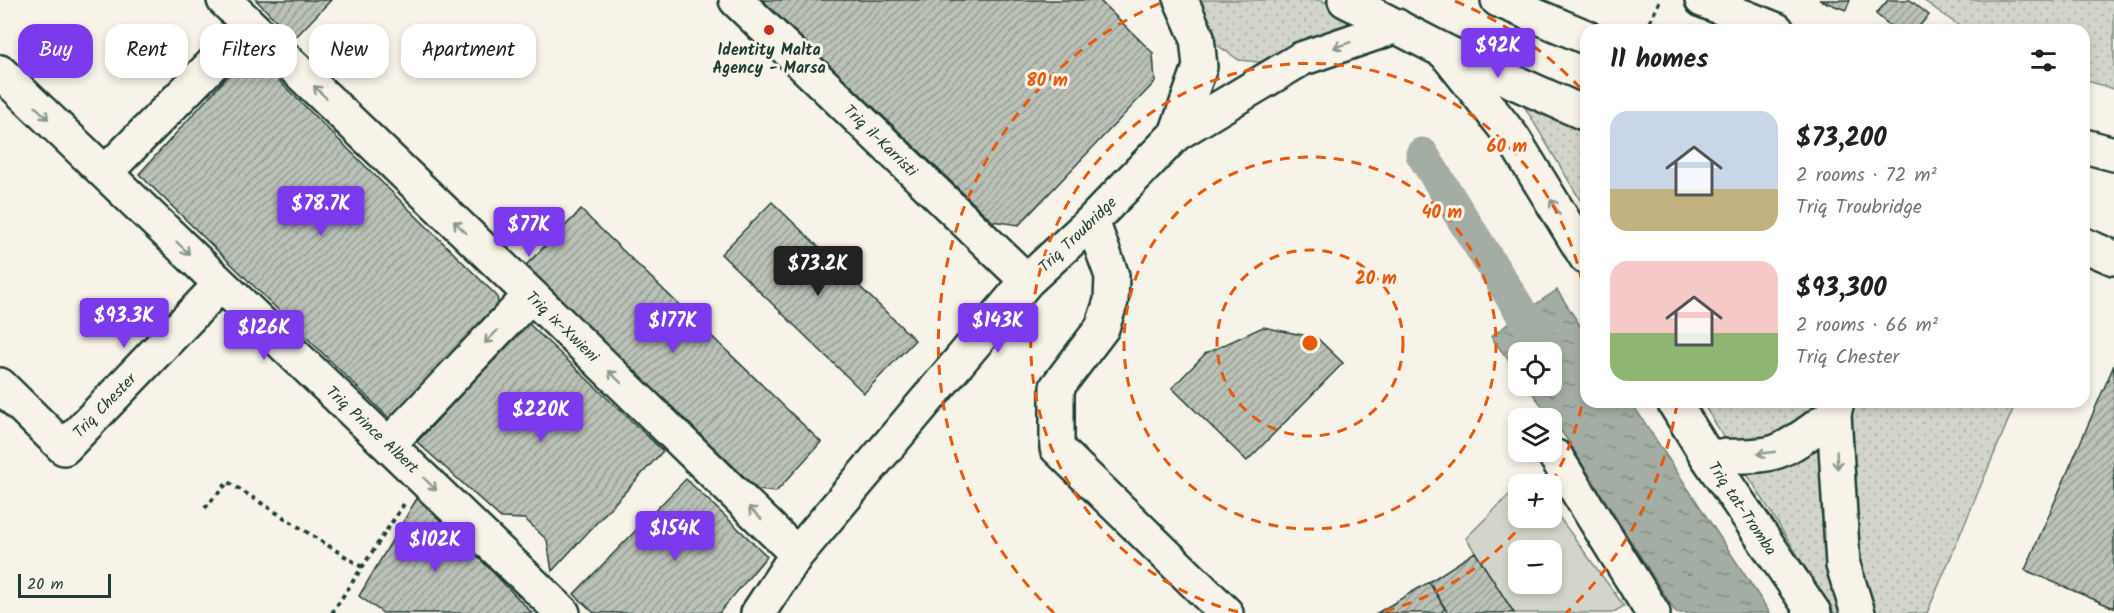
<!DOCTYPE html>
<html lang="en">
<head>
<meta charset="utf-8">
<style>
  :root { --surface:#fff; --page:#f6f6f6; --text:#202124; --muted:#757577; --accent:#7c3aed }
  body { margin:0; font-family:Kalam,sans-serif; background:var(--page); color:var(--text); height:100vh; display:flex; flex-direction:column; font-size:22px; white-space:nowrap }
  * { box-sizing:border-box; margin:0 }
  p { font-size:20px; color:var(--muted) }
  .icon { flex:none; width:33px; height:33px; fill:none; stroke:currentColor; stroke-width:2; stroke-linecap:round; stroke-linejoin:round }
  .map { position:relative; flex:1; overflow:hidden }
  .sheet { position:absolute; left:1580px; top:24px; width:510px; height:384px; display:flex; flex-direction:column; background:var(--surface); border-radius:18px; box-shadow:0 3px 9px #0003 }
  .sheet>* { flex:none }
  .hud { position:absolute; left:18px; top:24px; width:570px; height:54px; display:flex; gap:12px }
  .fabs { position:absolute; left:1508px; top:342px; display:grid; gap:12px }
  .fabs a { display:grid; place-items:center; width:54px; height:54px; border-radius:12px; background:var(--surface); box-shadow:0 3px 9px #0003; font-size:30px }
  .scale { position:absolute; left:18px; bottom:15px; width:93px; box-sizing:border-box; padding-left:6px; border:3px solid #1f3d34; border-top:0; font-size:16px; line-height:21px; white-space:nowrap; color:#1f3d34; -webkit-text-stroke:4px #f7f3e8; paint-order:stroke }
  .price { position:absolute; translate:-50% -51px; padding:0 14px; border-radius:6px; background:var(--accent); color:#fff; font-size:20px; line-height:39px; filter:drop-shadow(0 2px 3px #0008) }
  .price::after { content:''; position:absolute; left:50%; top:36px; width:18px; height:14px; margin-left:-9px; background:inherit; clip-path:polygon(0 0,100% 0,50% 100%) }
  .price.current { background:#222; color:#fff }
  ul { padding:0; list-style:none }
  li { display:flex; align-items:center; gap:18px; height:150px; padding:0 30px }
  li span { display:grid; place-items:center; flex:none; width:168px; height:120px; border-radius:18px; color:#555 }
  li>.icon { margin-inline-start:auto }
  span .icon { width:72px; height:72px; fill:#fffc; stroke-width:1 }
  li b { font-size:26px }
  h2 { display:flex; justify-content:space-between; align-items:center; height:72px; padding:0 30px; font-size:26px }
  .pill { padding:0 21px; border-radius:18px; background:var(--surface); box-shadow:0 3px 9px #0003; font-size:21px; line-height:54px }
  .pill.current { background:var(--accent); color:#fff }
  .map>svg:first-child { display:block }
  .grass { fill:url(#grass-dots); stroke:#79897f; stroke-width:1.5 }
  .park { fill:#d3d5ca; stroke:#79897f; stroke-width:1.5; fill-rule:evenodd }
  .water { fill:url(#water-ripples); stroke:#6f8077; stroke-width:1.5 }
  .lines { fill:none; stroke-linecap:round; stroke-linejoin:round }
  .canal { stroke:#a4ada3; stroke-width:33 }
  .building { fill:url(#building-hatch); stroke:#1f3d34; stroke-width:1.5 }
  .minor-casing { stroke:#1f3d34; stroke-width:38 }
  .highway-casing { stroke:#1f3d34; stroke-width:38 }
  .path { stroke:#1f3d34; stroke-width:4; stroke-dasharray:4.5 4.5; stroke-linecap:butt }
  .minor { stroke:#f7f3e8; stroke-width:33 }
  .highway { stroke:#f7f3e8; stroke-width:33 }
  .oneway { stroke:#8b988e }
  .ring { fill:none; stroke:#e8590c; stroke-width:3; stroke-dasharray:10 8 }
  .poi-dot { fill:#c8321e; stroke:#f7f3e8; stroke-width:2 }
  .labels { text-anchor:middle; stroke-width:6; stroke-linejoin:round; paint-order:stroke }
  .poi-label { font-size:16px; font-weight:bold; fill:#1f3d34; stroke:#f7f3e8 }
  .street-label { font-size:16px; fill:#1f3d34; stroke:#f7f3e8 }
  .centre { fill:#e8590c; stroke:#f7f3e8; stroke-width:3 }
  .ring-label { font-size:18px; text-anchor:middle; font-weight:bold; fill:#e8590c; stroke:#f7f3e8; stroke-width:6; stroke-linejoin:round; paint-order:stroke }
</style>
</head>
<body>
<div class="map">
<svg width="2114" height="613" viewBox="0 0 2114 613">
  <defs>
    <pattern id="grass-dots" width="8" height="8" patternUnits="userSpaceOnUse" patternTransform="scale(1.5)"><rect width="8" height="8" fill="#d3d5ca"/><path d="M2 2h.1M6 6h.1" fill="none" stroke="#b5b8ae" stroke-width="1.8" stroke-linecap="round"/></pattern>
    <pattern id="water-ripples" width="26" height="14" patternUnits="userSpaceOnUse" patternTransform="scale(1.5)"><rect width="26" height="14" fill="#a4ada3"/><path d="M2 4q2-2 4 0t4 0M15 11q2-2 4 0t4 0" fill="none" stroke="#858e86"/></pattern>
    <pattern id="building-hatch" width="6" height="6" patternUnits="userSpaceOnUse" patternTransform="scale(1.5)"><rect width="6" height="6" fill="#bbc1b6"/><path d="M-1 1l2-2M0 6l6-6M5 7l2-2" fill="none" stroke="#979e95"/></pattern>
  </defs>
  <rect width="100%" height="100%" fill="#f7f3e8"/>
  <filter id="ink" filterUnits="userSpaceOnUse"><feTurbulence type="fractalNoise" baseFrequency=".0167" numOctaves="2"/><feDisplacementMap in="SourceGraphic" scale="12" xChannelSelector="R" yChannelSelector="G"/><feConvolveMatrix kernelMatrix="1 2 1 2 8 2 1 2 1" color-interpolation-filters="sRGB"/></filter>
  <g filter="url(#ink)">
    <path class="grass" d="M 1200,0 L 1322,0 L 1359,22 L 1269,63 L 1239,60 L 1211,41 L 1198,17 Z
      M 1923,0 L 2114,0 L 2114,89 L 2084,80 L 2084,30 L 1965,30 Z
      M 1524,106 L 1585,127 L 1585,208 Z
      M 1702,402 L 2016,402 L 1927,613 L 1834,613 Z"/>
    <path class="park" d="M 1518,486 L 1518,518 L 1551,518 L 1551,506 L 1624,606 L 1612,613 L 1514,613 L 1466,538 ZM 1518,550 L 1551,550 L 1551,584 L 1518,584 Z"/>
    <path class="water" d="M 1557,290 L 1585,333 L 1586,402 L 1631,402 L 1770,613 L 1676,613 L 1566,438 L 1527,386 L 1551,386 L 1551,352 L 1518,352 L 1518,373 L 1491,337 L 1521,314 Z"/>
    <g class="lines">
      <path class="canal" d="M 1422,154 L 1546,352"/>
    </g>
    <path class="building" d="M 256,0 L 331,0 L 294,39 Z
      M 762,0 L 1099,0 L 1153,53 L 1155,82 L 1019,225 L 992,221 Z
      M 1819,0 L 1850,0 L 1846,10 Z
      M 1888,0 L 1910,0 L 1929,15 L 1916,30 L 1895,30 L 1876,14 Z
      M 262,64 L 497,296 L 499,308 L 391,420 L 139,174 L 238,65 Z
      M 772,202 L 915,340 L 864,393 L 721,254 Z
      M 581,210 L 821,442 L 776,492 L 758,490 L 525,266 Z
      M 528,323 L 663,451 L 552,571 L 547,540 L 525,519 L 501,518 L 417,442 Z
      M 1263,327 L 1317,338 L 1343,363 L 1247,461 L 1172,388 L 1206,353 Z
      M 2114,365 L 2114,608 L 2025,570 Z
      M 686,479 L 767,556 L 719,613 L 594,613 L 574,594 Z
      M 419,495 L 532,613 L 383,613 L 359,596 Z
      M 1475,552 L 1514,613 L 1448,613 L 1429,582 Z
      M 1429,582 L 1445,609 L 1441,613 L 1377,613 Z"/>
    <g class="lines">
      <g class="minor-casing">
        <path id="minor" d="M 224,0 L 531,295 L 797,554
          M 736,0 L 1027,281
          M 1444,51 L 1513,138 L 1586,257
          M 0,72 L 563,613
          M 1176,134 L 1200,67 L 1197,37 L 1181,0
          M 105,173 L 250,26
          M 1092,221 L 1112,276 L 1111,301 L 1102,328 L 1057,387 L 1057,448 L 1226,613
          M 0,385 L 64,448 L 220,285
          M 1674,402 L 1707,456 L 1814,613
          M 389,444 L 531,295
          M 1556,457 L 1653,613
          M 758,613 L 797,554 L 1027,281 L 1092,221 L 1176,134 L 1301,59 L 1397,26"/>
      </g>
      <g class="highway-casing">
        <path id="highway" d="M 1345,0 L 1444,51 L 1586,114
          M 1498,0 L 1586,37
          M 1702,0 L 1777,30
          M 2084,146 L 2114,154
          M 2084,245 L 2114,258
          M 1837,402 L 1834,414 L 1843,565 L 1858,613
          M 1707,456 C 1726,456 1761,458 1778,451 C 1798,443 1817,426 1834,414"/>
      </g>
      <path class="path" d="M 1646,30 L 1660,0
        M 205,508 L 228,482 L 362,567
        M 332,613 L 404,504"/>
      <use href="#minor" class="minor"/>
      <use href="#highway" class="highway"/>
    </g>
    <defs><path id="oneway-shaft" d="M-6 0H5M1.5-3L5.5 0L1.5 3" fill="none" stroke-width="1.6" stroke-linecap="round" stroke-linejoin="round" transform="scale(1.5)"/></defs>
    <g class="oneway">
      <use href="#oneway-shaft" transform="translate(1342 45) rotate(161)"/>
      <use href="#oneway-shaft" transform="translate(320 92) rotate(-136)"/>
      <use href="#oneway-shaft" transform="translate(42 113) rotate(44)"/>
      <use href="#oneway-shaft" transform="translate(1555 207) rotate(-121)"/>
      <use href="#oneway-shaft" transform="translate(460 227) rotate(-136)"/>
      <use href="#oneway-shaft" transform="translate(183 248) rotate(44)"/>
      <use href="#oneway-shaft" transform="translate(491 337) rotate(134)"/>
      <use href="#oneway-shaft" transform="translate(615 377) rotate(-136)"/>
      <use href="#oneway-shaft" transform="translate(1766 453) rotate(173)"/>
      <use href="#oneway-shaft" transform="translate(1837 460) rotate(87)"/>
      <use href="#oneway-shaft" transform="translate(430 484) rotate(44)"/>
      <use href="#oneway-shaft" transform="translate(755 513) rotate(-136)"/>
    </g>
  </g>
  <g class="ring">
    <circle cx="1310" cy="343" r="93"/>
    <circle cx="1310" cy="343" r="186"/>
    <path d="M1585 389A279 279 0 0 1 1552 482M1527 519A279 279 0 0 1 1382 612M1238 612A279 279 0 1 1 1585 297"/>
    <path d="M1677 404A372 372 0 0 1 1566 613M1054 613A372 372 0 0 1 1165 1M1455 1A372 372 0 0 1 1584 92"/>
  </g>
  <circle class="poi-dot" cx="769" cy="30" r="6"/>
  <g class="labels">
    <g class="poi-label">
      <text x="769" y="55">Identity Malta<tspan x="769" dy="18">Agency - Marsa</tspan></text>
    </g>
    <g class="street-label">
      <text transform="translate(881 140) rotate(44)" y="6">Triq il-Karristi</text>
      <text transform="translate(1077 234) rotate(-44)" y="6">Triq Troubridge</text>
      <text transform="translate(563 326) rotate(44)" y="6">Triq ix-Xwieni</text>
      <text transform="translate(104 405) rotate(-46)" y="6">Triq Chester</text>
      <text transform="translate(373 429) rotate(43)" y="6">Triq Prince Albert</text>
      <text transform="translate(1743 508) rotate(56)" y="6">Triq tat-Tromba</text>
    </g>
  </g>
  <circle cx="1310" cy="343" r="9" class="centre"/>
  <g class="ring-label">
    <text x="1047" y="86">80 m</text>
    <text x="1507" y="152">60 m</text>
    <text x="1442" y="218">40 m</text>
    <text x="1376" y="284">20 m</text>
  </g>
</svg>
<div class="fabs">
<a><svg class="icon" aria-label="locate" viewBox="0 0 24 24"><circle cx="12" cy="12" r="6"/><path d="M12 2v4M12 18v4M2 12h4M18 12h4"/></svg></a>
<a><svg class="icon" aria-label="layers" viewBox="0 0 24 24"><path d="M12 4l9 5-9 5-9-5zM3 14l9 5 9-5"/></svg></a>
<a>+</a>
<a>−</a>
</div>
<div class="scale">20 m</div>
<b class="price" style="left:1498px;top:79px">$92K</b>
<b class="price" style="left:321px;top:237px">$78.7K</b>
<b class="price" style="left:529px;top:258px">$77K</b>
<b class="price current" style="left:818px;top:297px">$73.2K</b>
<b class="price" style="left:124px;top:349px">$93.3K</b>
<b class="price" style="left:673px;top:354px">$177K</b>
<b class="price" style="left:998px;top:354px">$143K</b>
<b class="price" style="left:264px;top:361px">$126K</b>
<b class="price" style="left:541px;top:443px">$220K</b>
<b class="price" style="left:675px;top:562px">$154K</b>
<b class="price" style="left:435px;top:573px">$102K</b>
<div class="hud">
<a class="pill current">Buy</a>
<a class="pill">Rent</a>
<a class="pill">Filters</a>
<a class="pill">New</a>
<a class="pill">Apartment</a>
</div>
<section class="sheet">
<h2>11 homes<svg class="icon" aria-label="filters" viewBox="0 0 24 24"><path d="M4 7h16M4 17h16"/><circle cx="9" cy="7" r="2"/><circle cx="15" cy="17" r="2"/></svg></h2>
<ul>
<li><span style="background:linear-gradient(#c9d6e8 65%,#c2b280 0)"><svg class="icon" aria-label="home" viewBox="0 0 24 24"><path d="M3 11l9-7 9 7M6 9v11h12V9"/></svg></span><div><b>$73,200</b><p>2 rooms · 72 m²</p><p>Triq Troubridge</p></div></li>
<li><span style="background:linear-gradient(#f6c9c9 60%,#8fb573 0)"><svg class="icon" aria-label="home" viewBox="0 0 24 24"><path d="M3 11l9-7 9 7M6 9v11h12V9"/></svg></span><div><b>$93,300</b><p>2 rooms · 66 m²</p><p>Triq Chester</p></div></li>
</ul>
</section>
</div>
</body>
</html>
